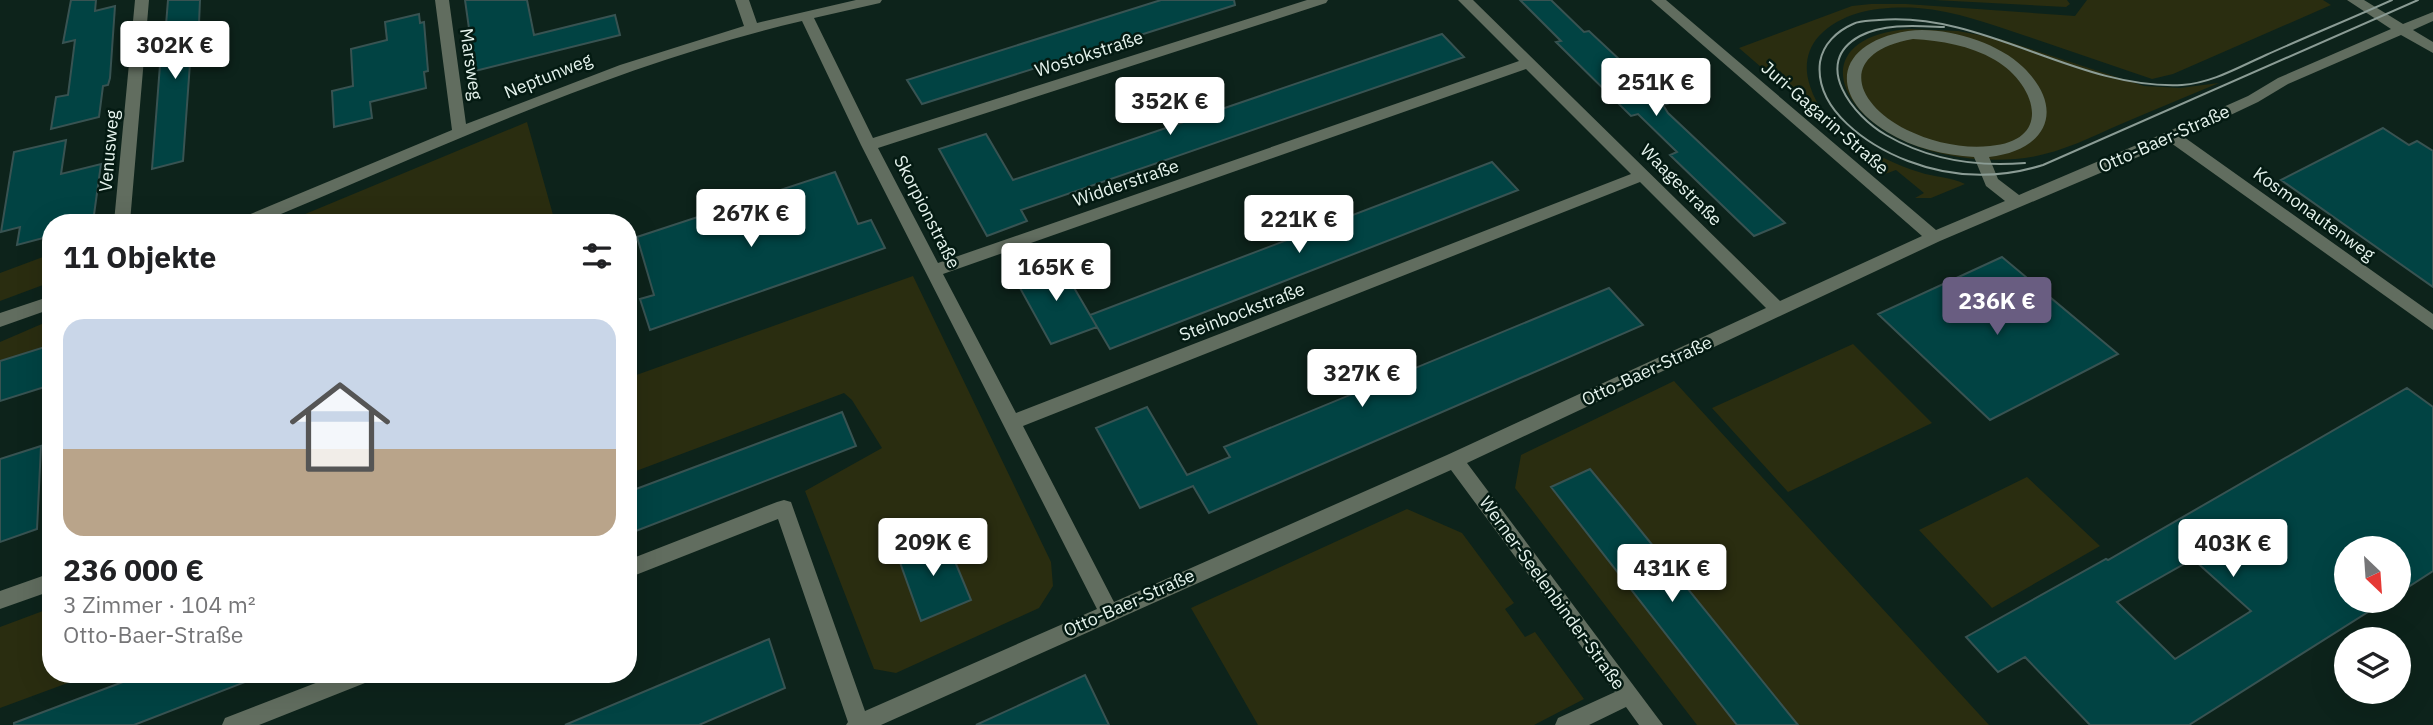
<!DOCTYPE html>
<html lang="de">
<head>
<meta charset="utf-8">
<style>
  :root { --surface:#fff; --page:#f6f6f6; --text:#202124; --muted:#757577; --accent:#695d81 }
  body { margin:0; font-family:"IBM Plex Sans",sans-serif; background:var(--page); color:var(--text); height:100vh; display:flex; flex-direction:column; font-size:26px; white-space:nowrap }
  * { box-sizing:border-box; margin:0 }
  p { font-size:23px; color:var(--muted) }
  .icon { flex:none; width:38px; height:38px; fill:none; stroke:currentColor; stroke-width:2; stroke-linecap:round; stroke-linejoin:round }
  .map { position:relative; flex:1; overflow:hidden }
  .side { position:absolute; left:42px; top:214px; width:595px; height:469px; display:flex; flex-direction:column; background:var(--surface); border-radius:28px; box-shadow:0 7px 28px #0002 }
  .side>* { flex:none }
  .needle { width:46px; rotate:155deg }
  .fabs { position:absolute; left:2334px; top:536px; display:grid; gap:14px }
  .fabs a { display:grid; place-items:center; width:77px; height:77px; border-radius:50%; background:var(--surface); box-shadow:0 7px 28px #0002; font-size:35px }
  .price { position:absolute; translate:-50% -60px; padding:0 16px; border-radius:7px; background:#fff; color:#222; font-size:23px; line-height:46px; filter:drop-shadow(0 2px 4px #0008) }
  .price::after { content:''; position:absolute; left:50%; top:42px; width:21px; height:16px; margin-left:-10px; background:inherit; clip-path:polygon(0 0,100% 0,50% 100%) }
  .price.active { background:var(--accent); color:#fff }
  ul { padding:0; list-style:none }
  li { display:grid; align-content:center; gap:14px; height:371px; padding:0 21px }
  li span { display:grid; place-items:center; height:217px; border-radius:21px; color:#555 }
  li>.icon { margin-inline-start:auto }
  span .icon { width:126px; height:126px; fill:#fffc; stroke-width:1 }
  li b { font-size:30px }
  h2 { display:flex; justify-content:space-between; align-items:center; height:84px; padding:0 21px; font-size:30px }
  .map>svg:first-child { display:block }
  .green { fill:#2a2d10 }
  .building { fill:#014343; stroke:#385352; stroke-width:2; fill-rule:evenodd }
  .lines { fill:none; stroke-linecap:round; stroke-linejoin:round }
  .minor { fill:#616d5f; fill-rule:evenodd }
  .tram { stroke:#8b9c95; stroke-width:2 }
  .labels { text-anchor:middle; stroke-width:5; stroke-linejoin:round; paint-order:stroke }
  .street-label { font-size:18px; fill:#e5f3ed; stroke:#041a12 }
</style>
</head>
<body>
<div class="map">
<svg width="2433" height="725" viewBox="0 0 2433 725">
  <rect width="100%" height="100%" fill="#0d231b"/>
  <path class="green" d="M 1934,0 L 2067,0 L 2070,4 L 2066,7 Z
    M 2087,0 L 2323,0 L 2331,5 L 2173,74 L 2152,79 C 2110,65 2068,50 2026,36 C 1990,24 1956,11 1918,8 C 1883,6 1844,10 1819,36 C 1806,50 1804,69 1810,86 C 1823,130 1878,159 1919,172 C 1933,177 1952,177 1965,184 L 1931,198 L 1915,198 L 1924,193 L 1896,170 L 1885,174 L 1739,48 L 1852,6 L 1871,4 L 1906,4 L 2075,16 Z
    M 1909,29 L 1958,31 L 2000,39 L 2144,86 L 2180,88 L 2219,83 C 2187,96 2154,110 2121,124 C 2087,139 2054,156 2016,159 C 1976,162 1932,156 1896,137 C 1828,101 1818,36 1909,29 Z
    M 527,122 L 555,222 L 467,222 L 466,217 L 449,222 L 286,222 Z
    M 51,254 L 51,282 L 0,301 L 0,273 Z
    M 913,276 L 1051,562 L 1053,586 L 1039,608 L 896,673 L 874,669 L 805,491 L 882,448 L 852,400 L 844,393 L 628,474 L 628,378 Z
    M 51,320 L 51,345 L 0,361 L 0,342 Z
    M 1853,344 L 1932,423 L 1788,492 L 1712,408 Z
    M 1674,381 L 1989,725 L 1798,725 L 1590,469 L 1551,487 L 1737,725 L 1697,725 L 1515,488 L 1521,455 Z
    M 2027,477 L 2100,546 L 1992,608 L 1919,530 Z
    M 1407,509 L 1462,533 L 1514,603 L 1505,609 L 1525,637 L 1535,632 L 1584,699 L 1534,725 L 1258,725 L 1191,608 Z
    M 51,608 L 51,674 L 92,674 L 0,708 L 0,627 Z"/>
  <path class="building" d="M 71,0 L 96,0 L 95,11 L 115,6 L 110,78 L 108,85 L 103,86 L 99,117 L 51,129 L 56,97 L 68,95 L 75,40 L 63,43 Z
    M 168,0 L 200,0 L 198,47 L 191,49 L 183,161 L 152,169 L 163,26 L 166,25 Z
    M 465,0 L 527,0 L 534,35 L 615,15 L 620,35 L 475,71 Z
    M 1161,0 L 1234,0 L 1235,5 L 922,104 L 907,80 Z
    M 1520,0 L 1551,0 L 1584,32 L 1589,31 L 1667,104 L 1663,105 L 1668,113 L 1785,223 L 1754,236 L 1670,155 L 1677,152 L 1638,114 L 1631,116 L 1556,42 L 1561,41 Z
    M 419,14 L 420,23 L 424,22 L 428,71 L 424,72 L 426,88 L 370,102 L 372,118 L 334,127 L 332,91 L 353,86 L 351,49 L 387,40 L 385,22 Z
    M 1442,34 L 1464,57 L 1021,210 L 1027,221 L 987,236 L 939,149 L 986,134 L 1013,180 Z
    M 2383,128 L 2409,145 L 2417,141 L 2433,151 L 2433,287 L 2281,180 Z
    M 66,140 L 61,174 L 101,164 L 93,222 L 51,222 L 51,236 L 17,245 L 20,227 L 1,232 L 14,152 Z
    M 1492,162 L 1518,190 L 1110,349 L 1090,315 Z
    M 835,172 L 858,224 L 871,220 L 885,248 L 650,330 L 640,299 L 654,295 L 637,237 Z
    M 2002,257 L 2118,354 L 1990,420 L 1878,314 Z
    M 1059,262 L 1097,327 L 1051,344 L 1015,279 Z
    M 1609,288 L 1643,325 L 1209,513 L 1193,486 L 1140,508 L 1096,428 L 1147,407 L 1187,475 L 1230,457 L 1224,447 Z
    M 51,345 L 51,385 L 0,401 L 0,361 Z
    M 2407,388 L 2433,407 L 2433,571 L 2399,593 L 2399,548 L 2347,548 L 2347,600 L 2387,600 L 2189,725 L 2090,725 L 2025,657 L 1998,672 L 1966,637 L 2106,559 L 2108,560 ZM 2193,559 L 2251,611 L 2175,659 L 2117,602 Z
    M 842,412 L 856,446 L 628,534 L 628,492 Z
    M 41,446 L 37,529 L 0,542 L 0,459 Z
    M 1590,469 L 1624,510 L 1798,725 L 1737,725 L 1551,487 Z
    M 944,535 L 971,600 L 921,621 L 897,554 Z
    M 769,639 L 785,688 L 699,725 L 565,725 Z
    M 144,674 L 263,675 L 134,725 L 14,725 L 14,723 Z
    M 1085,675 L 1109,725 L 976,725 Z"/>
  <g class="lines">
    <path class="minor" d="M 135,0 L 149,0 L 130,222 L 114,222 Z
      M 435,0 L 449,0 L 466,124 L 620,65 L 744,26 L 735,0 L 749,0 L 757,23 L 856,0 L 882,0 L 880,3 L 814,18 L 873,138 L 1307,0 L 1328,0 L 1326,3 L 878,148 L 938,263 L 1519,61 L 1458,0 L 1473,0 L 1780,301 L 1922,236 L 1651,0 L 1666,0 L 1936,230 L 2005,201 L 1986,186 L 1974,157 C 1944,155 1913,148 1887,132 C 1825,94 1837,42 1908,31 C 1945,26 1997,42 2023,67 C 2067,110 2046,151 1989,157 L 1998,179 L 2019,195 L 2167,132 L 2248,96 L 2278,78 L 2391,29 L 2347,0 L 2364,0 L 2403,24 L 2433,12 L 2433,21 L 2413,30 L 2433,42 L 2433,53 L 2401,35 L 2288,84 L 2258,102 L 2184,137 L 2433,314 L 2433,330 L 2171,143 L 1940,241 L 1467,463 L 1663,725 L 1639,725 L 1626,707 L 1589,725 L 1555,725 L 1558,718 L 1615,692 L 1451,470 L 881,725 L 846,725 L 848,722 L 778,519 L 628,578 L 628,560 L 777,502 L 784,500 L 791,502 L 865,711 L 1097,609 L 861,145 L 802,21 C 614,65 439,148 262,222 L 239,222 L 241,218 L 452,130 ZM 1913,39 C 1942,41 1969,45 1995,60 C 2036,84 2054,141 1990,146 C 1962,149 1932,142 1907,130 C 1850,101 1840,52 1913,39 ZM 1526,69 L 1631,174 L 1016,413 L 943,274 ZM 1640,182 L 1766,308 L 1447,455 L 1114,602 L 1023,426 Z
      M 51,296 L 51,309 L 0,327 L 0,313 Z
      M 51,573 L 51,591 L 0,609 L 0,591 Z
      M 339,674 L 373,674 L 370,681 L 259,725 L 222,725 L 225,718 Z"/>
    <path class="tram" d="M 2392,0 C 2350,19 2308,36 2266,55 C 2239,67 2212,83 2182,85 C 2077,90 1984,11 1879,20 C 1870,21 1861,20 1853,24 C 1837,31 1823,44 1820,62 C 1814,110 1869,146 1908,161 C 1952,178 1998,179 2043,165 L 2418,0
      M 1944,27 C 1917,26 1885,23 1860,36 C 1810,63 1854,117 1886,135 C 1929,160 1977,167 2025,163"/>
  </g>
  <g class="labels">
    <g class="street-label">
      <text transform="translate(1089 54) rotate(-18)" y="6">Wostokstraße</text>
      <text transform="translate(471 64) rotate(82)" y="6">Marsweg</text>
      <text transform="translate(548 76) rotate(-22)" y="6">Neptunweg</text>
      <text transform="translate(1825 118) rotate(41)" y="6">Juri-Gagarin-Straße</text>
      <text transform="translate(2164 139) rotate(-24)" y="6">Otto-Baer-Straße</text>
      <text transform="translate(109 151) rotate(-85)" y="6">Venusweg</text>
      <text transform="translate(1126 183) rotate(-19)" y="6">Widderstraße</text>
      <text transform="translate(1681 185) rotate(45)" y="6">Waagestraße</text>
      <text transform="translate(927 212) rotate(63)" y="6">Skorpionstraße</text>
      <text transform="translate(2314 214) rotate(36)" y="6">Kosmonautenweg</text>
      <text transform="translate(1242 312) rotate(-21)" y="6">Steinbockstraße</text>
      <text transform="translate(1647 371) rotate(-25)" y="6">Otto-Baer-Straße</text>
      <text transform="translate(1552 593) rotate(54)" y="6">Werner-Seelenbinder-Straße</text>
      <text transform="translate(1129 603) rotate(-24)" y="6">Otto-Baer-Straße</text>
    </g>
  </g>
</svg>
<div class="fabs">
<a><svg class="needle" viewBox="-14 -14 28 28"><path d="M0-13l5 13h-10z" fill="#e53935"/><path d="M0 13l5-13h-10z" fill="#757577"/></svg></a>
<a><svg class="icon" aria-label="layers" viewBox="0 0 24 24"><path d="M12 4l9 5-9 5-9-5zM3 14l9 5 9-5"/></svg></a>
</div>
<b class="price" style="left:175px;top:81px">302K €</b>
<b class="price" style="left:1656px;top:118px">251K €</b>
<b class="price" style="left:1170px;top:137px">352K €</b>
<b class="price" style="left:751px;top:249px">267K €</b>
<b class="price" style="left:1299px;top:255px">221K €</b>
<b class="price" style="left:1056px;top:303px">165K €</b>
<b class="price active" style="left:1997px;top:337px">236K €</b>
<b class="price" style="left:1362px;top:409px">327K €</b>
<b class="price" style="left:933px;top:578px">209K €</b>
<b class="price" style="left:2233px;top:579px">403K €</b>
<b class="price" style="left:1672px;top:604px">431K €</b>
<section class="side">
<h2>11 Objekte<svg class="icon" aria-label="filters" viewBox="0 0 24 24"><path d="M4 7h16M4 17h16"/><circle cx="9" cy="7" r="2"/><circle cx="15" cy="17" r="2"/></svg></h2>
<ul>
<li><span style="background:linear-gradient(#c9d6e8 60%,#b9a48a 0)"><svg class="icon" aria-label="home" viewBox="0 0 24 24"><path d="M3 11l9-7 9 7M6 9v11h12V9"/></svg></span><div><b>236 000 €</b><p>3 Zimmer · 104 m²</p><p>Otto-Baer-Straße</p></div></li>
</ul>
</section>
</div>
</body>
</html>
